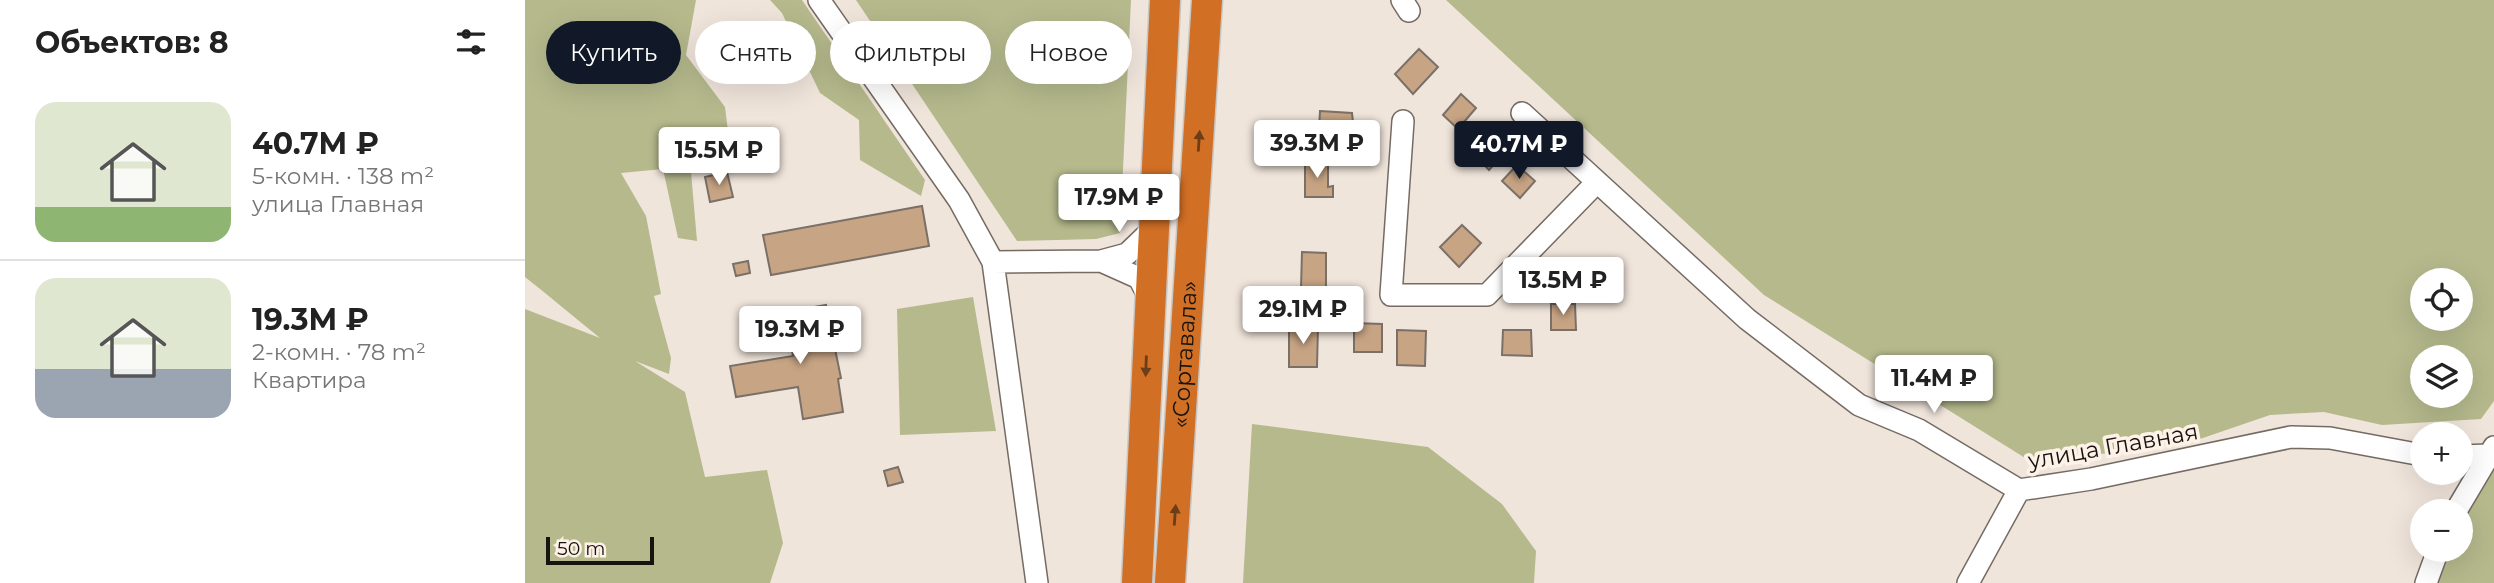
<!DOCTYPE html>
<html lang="ru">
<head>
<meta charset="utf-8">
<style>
  :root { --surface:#fff; --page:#f6f6f6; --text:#222; --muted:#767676; --line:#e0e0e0; --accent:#111827 }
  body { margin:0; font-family:Montserrat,sans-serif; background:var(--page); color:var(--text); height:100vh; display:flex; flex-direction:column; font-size:26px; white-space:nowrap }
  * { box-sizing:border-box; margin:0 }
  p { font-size:23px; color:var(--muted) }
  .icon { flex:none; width:38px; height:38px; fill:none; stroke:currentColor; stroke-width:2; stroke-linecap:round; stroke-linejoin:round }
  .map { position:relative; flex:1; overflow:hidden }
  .panel { display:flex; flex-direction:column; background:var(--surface); width:525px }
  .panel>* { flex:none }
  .guide { position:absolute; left:21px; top:21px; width:665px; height:63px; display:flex; gap:14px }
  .tools { position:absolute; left:1885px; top:268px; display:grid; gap:14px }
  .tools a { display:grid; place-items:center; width:63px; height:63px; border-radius:50%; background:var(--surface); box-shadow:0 7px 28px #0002; font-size:35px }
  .scale { position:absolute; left:21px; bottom:18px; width:108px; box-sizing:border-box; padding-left:7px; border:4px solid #171410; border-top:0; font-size:19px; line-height:24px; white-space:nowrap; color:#171410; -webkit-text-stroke:5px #fef2e8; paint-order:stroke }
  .price { position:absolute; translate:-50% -60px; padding:0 16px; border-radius:7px; background:#fff; color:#222; font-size:23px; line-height:46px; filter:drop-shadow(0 2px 4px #0008) }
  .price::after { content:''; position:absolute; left:50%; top:42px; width:21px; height:16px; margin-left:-10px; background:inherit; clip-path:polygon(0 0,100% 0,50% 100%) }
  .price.active { background:var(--accent); color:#fff }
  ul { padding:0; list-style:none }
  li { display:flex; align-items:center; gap:21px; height:175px; padding:0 35px }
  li+li { border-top:2px solid var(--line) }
  li span { display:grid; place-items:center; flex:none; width:196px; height:140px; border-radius:21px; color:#555 }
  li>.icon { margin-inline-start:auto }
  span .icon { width:84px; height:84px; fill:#fffc; stroke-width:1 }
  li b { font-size:30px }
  h2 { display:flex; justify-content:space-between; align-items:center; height:84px; padding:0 35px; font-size:30px }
  .chip { padding:0 24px; border-radius:32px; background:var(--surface); box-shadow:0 7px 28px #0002; font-size:24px; line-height:63px }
  .chip.active { background:var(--accent); color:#fff }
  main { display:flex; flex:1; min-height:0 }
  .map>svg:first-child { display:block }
  .forest { fill:#b5b98c; fill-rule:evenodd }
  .building { fill:#c7a484; stroke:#7a7068; stroke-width:2 }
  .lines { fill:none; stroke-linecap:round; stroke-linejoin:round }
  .minor-casing { stroke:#756b63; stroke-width:24 }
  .highway-casing { stroke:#c7c7c6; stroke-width:33 }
  .minor { stroke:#fff; stroke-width:21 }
  .highway { stroke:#d16f25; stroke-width:30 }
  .oneway { fill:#6b3d19 }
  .labels { text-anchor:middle; stroke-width:7; stroke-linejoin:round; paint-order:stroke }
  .street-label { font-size:23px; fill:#171410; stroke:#fef2e8 }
</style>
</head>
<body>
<main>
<section class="panel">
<h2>Объектов: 8<svg class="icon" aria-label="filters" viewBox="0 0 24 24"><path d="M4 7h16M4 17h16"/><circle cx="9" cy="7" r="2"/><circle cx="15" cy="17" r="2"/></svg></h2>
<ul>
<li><span style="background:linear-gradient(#dfe7d0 75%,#8fb573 0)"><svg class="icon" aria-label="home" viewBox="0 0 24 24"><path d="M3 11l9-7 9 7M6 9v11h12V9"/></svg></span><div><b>40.7M ₽</b><p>5-комн. · 138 m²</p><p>улица Главная</p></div></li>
<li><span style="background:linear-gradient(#dfe7d0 65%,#9aa5b1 0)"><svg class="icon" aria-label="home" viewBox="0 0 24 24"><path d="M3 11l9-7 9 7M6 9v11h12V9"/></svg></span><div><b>19.3M ₽</b><p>2-комн. · 78 m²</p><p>Квартира</p></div></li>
</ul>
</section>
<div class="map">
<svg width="1969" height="583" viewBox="0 0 1969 583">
  <rect width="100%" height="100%" fill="#f0e5db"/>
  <path class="forest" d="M 0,0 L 171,0 L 161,55 L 200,107 L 205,147 L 166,172 L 172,241 L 153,238 L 138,169 L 96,173 L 121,216 L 136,294 L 129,296 L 146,358 L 144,374 L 110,361 L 160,392 L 180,477 L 242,470 L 258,543 L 245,583 L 0,583 L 0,309 L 75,338 C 49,317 24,296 0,277 Z
    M 245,0 L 277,0 L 400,180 L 396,196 L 335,160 L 334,120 L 295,93 L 257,13 Z
    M 331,0 L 606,0 L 595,233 L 571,239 L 492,241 Z
    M 921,0 L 1969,0 L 1969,401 L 1956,419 L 1857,425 L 1799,412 L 1745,415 L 1675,439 L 1510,464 L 1239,295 ZM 1897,280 L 1936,280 L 1936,318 L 1897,318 ZM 1897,357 L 1936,357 L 1936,396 L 1897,396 Z
    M 448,297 L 471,431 L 375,435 L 372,309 Z
    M 727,424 L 903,447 L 977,504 L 1011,551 L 1009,583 L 718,583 Z
    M 1969,455 L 1969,583 L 1908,583 L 1920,550 L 1936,550 L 1936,515 Z"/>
  <path class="building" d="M 894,49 L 913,67 L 888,94 L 870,74 Z
    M 936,94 L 951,108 L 933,129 L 918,115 Z
    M 795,111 L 827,113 L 831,150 L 786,147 L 788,129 L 794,129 Z
    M 958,124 L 983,149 L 964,170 L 939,144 Z
    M 803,161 L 803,187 L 808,186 L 808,197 L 780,197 L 780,162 Z
    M 992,165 L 1010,181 L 995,198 L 977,181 Z
    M 202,172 L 208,197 L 185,202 L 180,177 Z
    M 397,206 L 404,246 L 246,275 L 238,235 Z
    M 937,225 L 956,243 L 934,267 L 915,247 Z
    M 777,252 L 801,253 L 801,289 L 776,288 Z
    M 223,261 L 225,273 L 211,276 L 208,264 Z
    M 1026,304 L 1050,304 L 1051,330 L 1026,330 Z
    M 301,305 L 316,378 L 313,379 L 318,412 L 278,419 L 273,387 L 211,397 L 205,366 L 268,356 L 261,312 Z
    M 829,323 L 857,324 L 857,352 L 829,352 Z
    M 764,326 L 793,326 L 792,367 L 764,367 Z
    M 872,330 L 901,331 L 900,366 L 872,365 Z
    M 978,330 L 1006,330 L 1007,356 L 977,355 Z
    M 373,467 L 378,482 L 363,486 L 359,471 Z"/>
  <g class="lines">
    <g class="minor-casing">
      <path id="minor" d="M 294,0 L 434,200 L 468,262 L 512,583
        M 877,0 L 884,11
        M 997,113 L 1222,319 L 1334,405 L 1394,430 L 1494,490 L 1566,479 L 1766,437 L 1805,438 L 1897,455
        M 878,121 L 866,295 L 962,295 L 1072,182
        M 576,261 L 614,278 L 624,297
        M 468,262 L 576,261 L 602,254 L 627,230
        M 1936,456 L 1963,455
        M 1931,511 L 1969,447
        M 1443,583 L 1494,490
        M 1901,583 L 1913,550"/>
    </g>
    <g class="highway-casing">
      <g id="highway">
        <path d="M 612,583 L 640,0"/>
        <path id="s1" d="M 645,583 L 682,0"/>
      </g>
    </g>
    <use href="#minor" class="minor"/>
    <use href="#highway" class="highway"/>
  </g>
  <defs><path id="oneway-solid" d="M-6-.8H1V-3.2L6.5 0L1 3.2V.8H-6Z" transform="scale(1.75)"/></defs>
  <g class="oneway">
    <use href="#oneway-solid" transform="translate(674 141) rotate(-86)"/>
    <use href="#oneway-solid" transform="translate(621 366) rotate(92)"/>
    <use href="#oneway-solid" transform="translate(650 515) rotate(-86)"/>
  </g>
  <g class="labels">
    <g class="street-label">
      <text dy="8" stroke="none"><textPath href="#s1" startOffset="229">«Сортавала»</textPath></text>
      <text transform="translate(1588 446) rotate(-10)" y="8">улица Главная</text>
    </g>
  </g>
</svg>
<div class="tools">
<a><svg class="icon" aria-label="locate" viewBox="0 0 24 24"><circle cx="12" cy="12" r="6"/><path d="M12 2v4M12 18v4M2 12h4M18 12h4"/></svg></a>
<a><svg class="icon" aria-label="layers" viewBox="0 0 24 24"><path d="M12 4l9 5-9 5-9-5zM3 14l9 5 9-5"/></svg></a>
<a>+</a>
<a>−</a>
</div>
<div class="scale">50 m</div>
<b class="price" style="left:792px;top:180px">39.3M ₽</b>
<b class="price active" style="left:994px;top:181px">40.7M ₽</b>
<b class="price" style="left:194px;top:187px">15.5M ₽</b>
<b class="price" style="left:594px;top:234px">17.9M ₽</b>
<b class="price" style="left:1038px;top:317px">13.5M ₽</b>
<b class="price" style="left:778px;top:346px">29.1M ₽</b>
<b class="price" style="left:275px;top:366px">19.3M ₽</b>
<b class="price" style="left:1409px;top:415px">11.4M ₽</b>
<div class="guide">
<a class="chip active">Купить</a>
<a class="chip">Снять</a>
<a class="chip">Фильтры</a>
<a class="chip">Новое</a>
</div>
</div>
</main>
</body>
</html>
